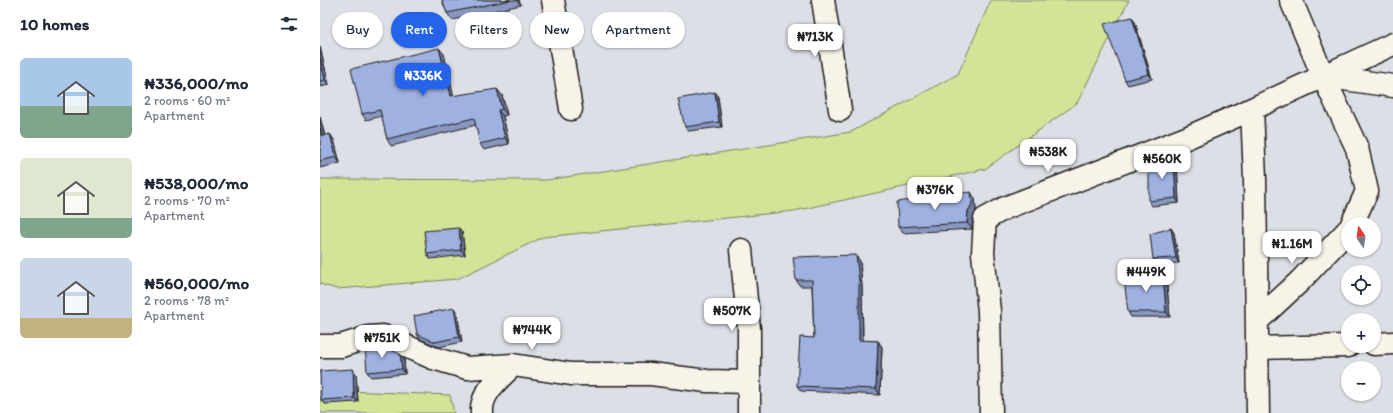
<!DOCTYPE html>
<html lang="en">
<head>
<meta charset="utf-8">
<style>
  :root { --surface:#fff; --page:#f2f2f3; --text:#1f2937; --muted:#747a83; --accent:#2563eb }
  body { margin:0; font-family:Itim,sans-serif; background:var(--page); color:var(--text); height:100vh; display:flex; flex-direction:column; font-size:15px; white-space:nowrap }
  * { box-sizing:border-box; margin:0 }
  p { font-size:13px; color:var(--muted) }
  .icon { flex:none; width:22px; height:22px; fill:none; stroke:currentColor; stroke-width:2; stroke-linecap:round; stroke-linejoin:round }
  .map { position:relative; flex:1; overflow:hidden }
  .side { display:flex; flex-direction:column; background:var(--surface); width:320px }
  .side>* { flex:none }
  .guide { position:absolute; left:12px; top:12px; width:380px; height:36px; display:flex; gap:8px }
  .needle { width:26px; rotate:347deg }
  .buttons { position:absolute; left:1021px; top:217px; display:grid; gap:8px }
  .buttons a { display:grid; place-items:center; width:40px; height:40px; border-radius:50%; background:var(--surface); box-shadow:0 1px 3px #0004; font-size:20px }
  .price { position:absolute; translate:-50% -34px; padding:0 9px; border-radius:8px; background:#fff; color:#222; font-size:13px; line-height:26px; filter:drop-shadow(0 1px 2px #0008) }
  .price::after { content:''; position:absolute; left:50%; top:24px; width:12px; height:9px; margin-left:-6px; background:inherit; clip-path:polygon(0 0,100% 0,50% 100%) }
  .price.active { background:var(--accent); color:#fff }
  ul { padding:0; list-style:none }
  li { display:flex; align-items:center; gap:12px; height:100px; padding:0 20px }
  li span { display:grid; place-items:center; flex:none; width:112px; height:80px; border-radius:6px; color:#555 }
  li>.icon { margin-inline-start:auto }
  span .icon { width:48px; height:48px; fill:#fffc; stroke-width:1 }
  li b { font-size:17px }
  h2 { display:flex; justify-content:space-between; align-items:center; height:48px; padding:0 20px; font-size:17px }
  .pill { padding:0 14px; border-radius:18px; background:var(--surface); box-shadow:0 1px 3px #0004; font-size:14px; line-height:36px }
  .pill.active { background:var(--accent); color:#fff }
  main { display:flex; flex:1; min-height:0 }
  .map>svg:first-child { display:block }
  .green { fill:#d2e498; stroke:#77805a }
  .lines { fill:none; stroke-linecap:round; stroke-linejoin:round }
  .minor-casing { stroke:#1c1c1c; stroke-width:25 }
  .minor { stroke:#f7f3e8; stroke-width:22 }
  .wall { fill:#8998c1; stroke:#1c1c1c }
  .shaded-wall { fill:#6f7c9d; stroke:#1c1c1c }
  .building { fill:#9fb1e0; stroke:#1c1c1c }
</style>
</head>
<body>
<main>
<section class="side">
<h2>10 homes<svg class="icon" aria-label="filters" viewBox="0 0 24 24"><path d="M4 7h16M4 17h16"/><circle cx="9" cy="7" r="2"/><circle cx="15" cy="17" r="2"/></svg></h2>
<ul>
<li><span style="background:linear-gradient(#a9c7e8 60%,#7fa58c 0)"><svg class="icon" aria-label="home" viewBox="0 0 24 24"><path d="M3 11l9-7 9 7M6 9v11h12V9"/></svg></span><div><b>₦336,000/mo</b><p>2 rooms · 60 m²</p><p>Apartment</p></div></li>
<li><span style="background:linear-gradient(#dfe7d0 75%,#7fa58c 0)"><svg class="icon" aria-label="home" viewBox="0 0 24 24"><path d="M3 11l9-7 9 7M6 9v11h12V9"/></svg></span><div><b>₦538,000/mo</b><p>2 rooms · 70 m²</p><p>Apartment</p></div></li>
<li><span style="background:linear-gradient(#c9d6e8 75%,#c2b280 0)"><svg class="icon" aria-label="home" viewBox="0 0 24 24"><path d="M3 11l9-7 9 7M6 9v11h12V9"/></svg></span><div><b>₦560,000/mo</b><p>2 rooms · 78 m²</p><p>Apartment</p></div></li>
</ul>
</section>
<div class="map">
<svg width="1073" height="413" viewBox="0 0 1073 413">
  <rect width="100%" height="100%" fill="#dddfe6"/>
  <filter id="ink" filterUnits="userSpaceOnUse"><feTurbulence type="fractalNoise" baseFrequency=".025" numOctaves="2"/><feDisplacementMap in="SourceGraphic" scale="8" xChannelSelector="R" yChannelSelector="G"/><feConvolveMatrix kernelMatrix="1 2 1 2 8 2 1 2 1" color-interpolation-filters="sRGB"/></filter>
  <g filter="url(#ink)">
    <path class="green" d="M 671,0 L 809,0 L 757,103 L 665,169 L 474,211 L 223,237 L 137,279 L 17,289 L 0,284 L 0,179 L 227,180 L 531,132 L 638,74 Z
      M 0,390 L 130,395 L 134,413 L 0,413 Z"/>
    <g class="lines">
      <g class="minor-casing">
        <path id="minor" d="M 233,0 L 251,109
          M 503,0 L 520,110
          M 971,0 L 1003,76 L 1037,148 L 1047,191 L 1032,224
          M 1003,76 L 1073,86
          M 932,109 L 935,179 L 938,413
          M 421,250 L 429,329 L 429,413
          M 937,321 L 980,281 L 1028,230
          M 1054,344 L 1073,343
          M 0,346 L 21,346 L 49,337 L 63,336 L 113,358 L 147,368 L 193,365 L 251,374 L 331,374 L 387,381 L 429,382
          M 938,348 L 1028,346
          M 162,413 C 160,393 180,378 193,365
          M 671,413 L 669,311 L 663,253 L 665,219 L 685,208 L 864,139 L 932,109 L 1073,44"/>
      </g>
      <use href="#minor" class="minor"/>
    </g>
    <path class="wall" d="M 122,0 L 199,0 L 201,5 L 132,20 L 127,13 Z
      M 815,22 L 832,79 L 808,85 L 805,80 Z
      M 0,47 L 9,85 L 0,87 Z
      M 124,54 L 133,96 L 182,95 L 187,115 L 183,116 L 189,144 L 164,150 L 160,144 L 156,125 L 71,146 L 67,139 L 62,116 L 46,120 L 42,114 Z
      M 395,92 L 398,97 L 402,127 L 368,131 L 365,127 Z
      M 0,117 L 5,136 L 10,134 L 14,140 L 20,163 L 0,168 Z
      M 854,158 L 857,163 L 859,203 L 832,206 L 829,201 Z
      M 655,199 L 656,210 L 653,218 L 652,229 L 583,233 L 578,227 Z
      M 851,228 L 854,233 L 859,263 L 836,264 L 833,259 Z
      M 142,232 L 145,255 L 110,259 L 107,254 Z
      M 540,261 L 542,287 L 543,341 L 558,341 L 562,347 L 560,395 L 481,391 L 477,386 L 494,338 L 492,286 L 480,286 L 476,280 Z
      M 846,277 L 850,317 L 811,317 L 808,312 Z
      M 134,308 L 137,313 L 142,342 L 119,347 L 100,339 L 97,334 Z
      M 80,354 L 84,359 L 85,374 L 51,377 L 47,372 Z
      M 36,374 L 38,402 L 5,404 L 1,400 Z"/>
    <path class="shaded-wall" d="M 197,0 L 199,0 L 201,5 Z
      M 812,17 L 815,22 L 832,79 L 829,74 Z
      M 0,47 L 9,85 L 5,80 L 0,58 Z
      M 119,48 L 124,54 L 135,102 L 131,96 Z
      M 177,89 L 182,95 L 187,115 L 182,109 Z
      M 395,92 L 398,97 L 402,127 L 399,122 Z
      M 178,110 L 183,116 L 189,144 L 185,138 Z
      M 0,117 L 6,142 L 2,136 L 0,128 Z
      M 10,134 L 14,140 L 20,163 L 16,157 Z
      M 854,158 L 857,163 L 859,203 L 856,198 Z
      M 651,192 L 655,199 L 656,210 L 653,218 L 652,229 L 647,223 L 648,211 Z
      M 139,228 L 142,232 L 145,255 L 141,250 Z
      M 851,228 L 854,233 L 859,263 L 856,258 Z
      M 536,255 L 540,261 L 542,287 L 543,346 L 539,340 Z
      M 843,272 L 846,277 L 850,317 L 846,312 Z
      M 134,308 L 137,313 L 142,342 L 139,337 Z
      M 558,341 L 562,347 L 560,395 L 556,389 Z
      M 80,354 L 84,359 L 85,374 L 82,369 Z
      M 33,369 L 36,374 L 38,402 L 34,398 Z"/>
    <path class="building" d="M 122,0 L 191,0 L 127,13 Z
      M 812,17 L 829,74 L 805,80 L 784,24 Z
      M 119,48 L 131,96 L 177,89 L 182,109 L 178,110 L 185,138 L 160,144 L 154,118 L 67,139 L 60,110 L 42,114 L 31,69 Z
      M 0,58 L 5,80 L 0,81 Z
      M 395,92 L 399,122 L 365,127 L 358,99 Z
      M 0,128 L 2,136 L 10,134 L 16,157 L 0,161 Z
      M 854,158 L 856,198 L 829,201 L 829,163 Z
      M 651,192 L 652,204 L 648,211 L 647,223 L 578,227 L 577,202 Z
      M 139,228 L 141,250 L 107,254 L 104,231 Z
      M 851,228 L 856,258 L 833,259 L 830,234 Z
      M 536,255 L 539,281 L 539,340 L 558,341 L 556,389 L 477,386 L 480,337 L 494,338 L 492,280 L 476,280 L 473,257 Z
      M 843,272 L 846,312 L 808,312 L 804,278 Z
      M 134,308 L 139,337 L 115,342 L 97,334 L 94,316 Z
      M 60,345 L 80,354 L 82,369 L 47,372 L 45,346 Z
      M 33,369 L 34,398 L 1,400 L 0,371 Z"/>
  </g>
</svg>
<div class="buttons">
<a><svg class="needle" viewBox="-14 -14 28 28"><path d="M0-13l5 13h-10z" fill="#e53935"/><path d="M0 13l5-13h-10z" fill="#747a83"/></svg></a>
<a><svg class="icon" aria-label="locate" viewBox="0 0 24 24"><circle cx="12" cy="12" r="6"/><path d="M12 2v4M12 18v4M2 12h4M18 12h4"/></svg></a>
<a>+</a>
<a>−</a>
</div>
<b class="price" style="left:495px;top:58px">₦713K</b>
<b class="price active" style="left:103px;top:97px">₦336K</b>
<b class="price" style="left:728px;top:173px">₦538K</b>
<b class="price" style="left:842px;top:180px">₦560K</b>
<b class="price" style="left:615px;top:211px">₦376K</b>
<b class="price" style="left:972px;top:265px">₦1.16M</b>
<b class="price" style="left:826px;top:293px">₦449K</b>
<b class="price" style="left:412px;top:332px">₦507K</b>
<b class="price" style="left:212px;top:351px">₦744K</b>
<b class="price" style="left:62px;top:359px">₦751K</b>
<div class="guide">
<a class="pill">Buy</a>
<a class="pill active">Rent</a>
<a class="pill">Filters</a>
<a class="pill">New</a>
<a class="pill">Apartment</a>
</div>
</div>
</main>
</body>
</html>
